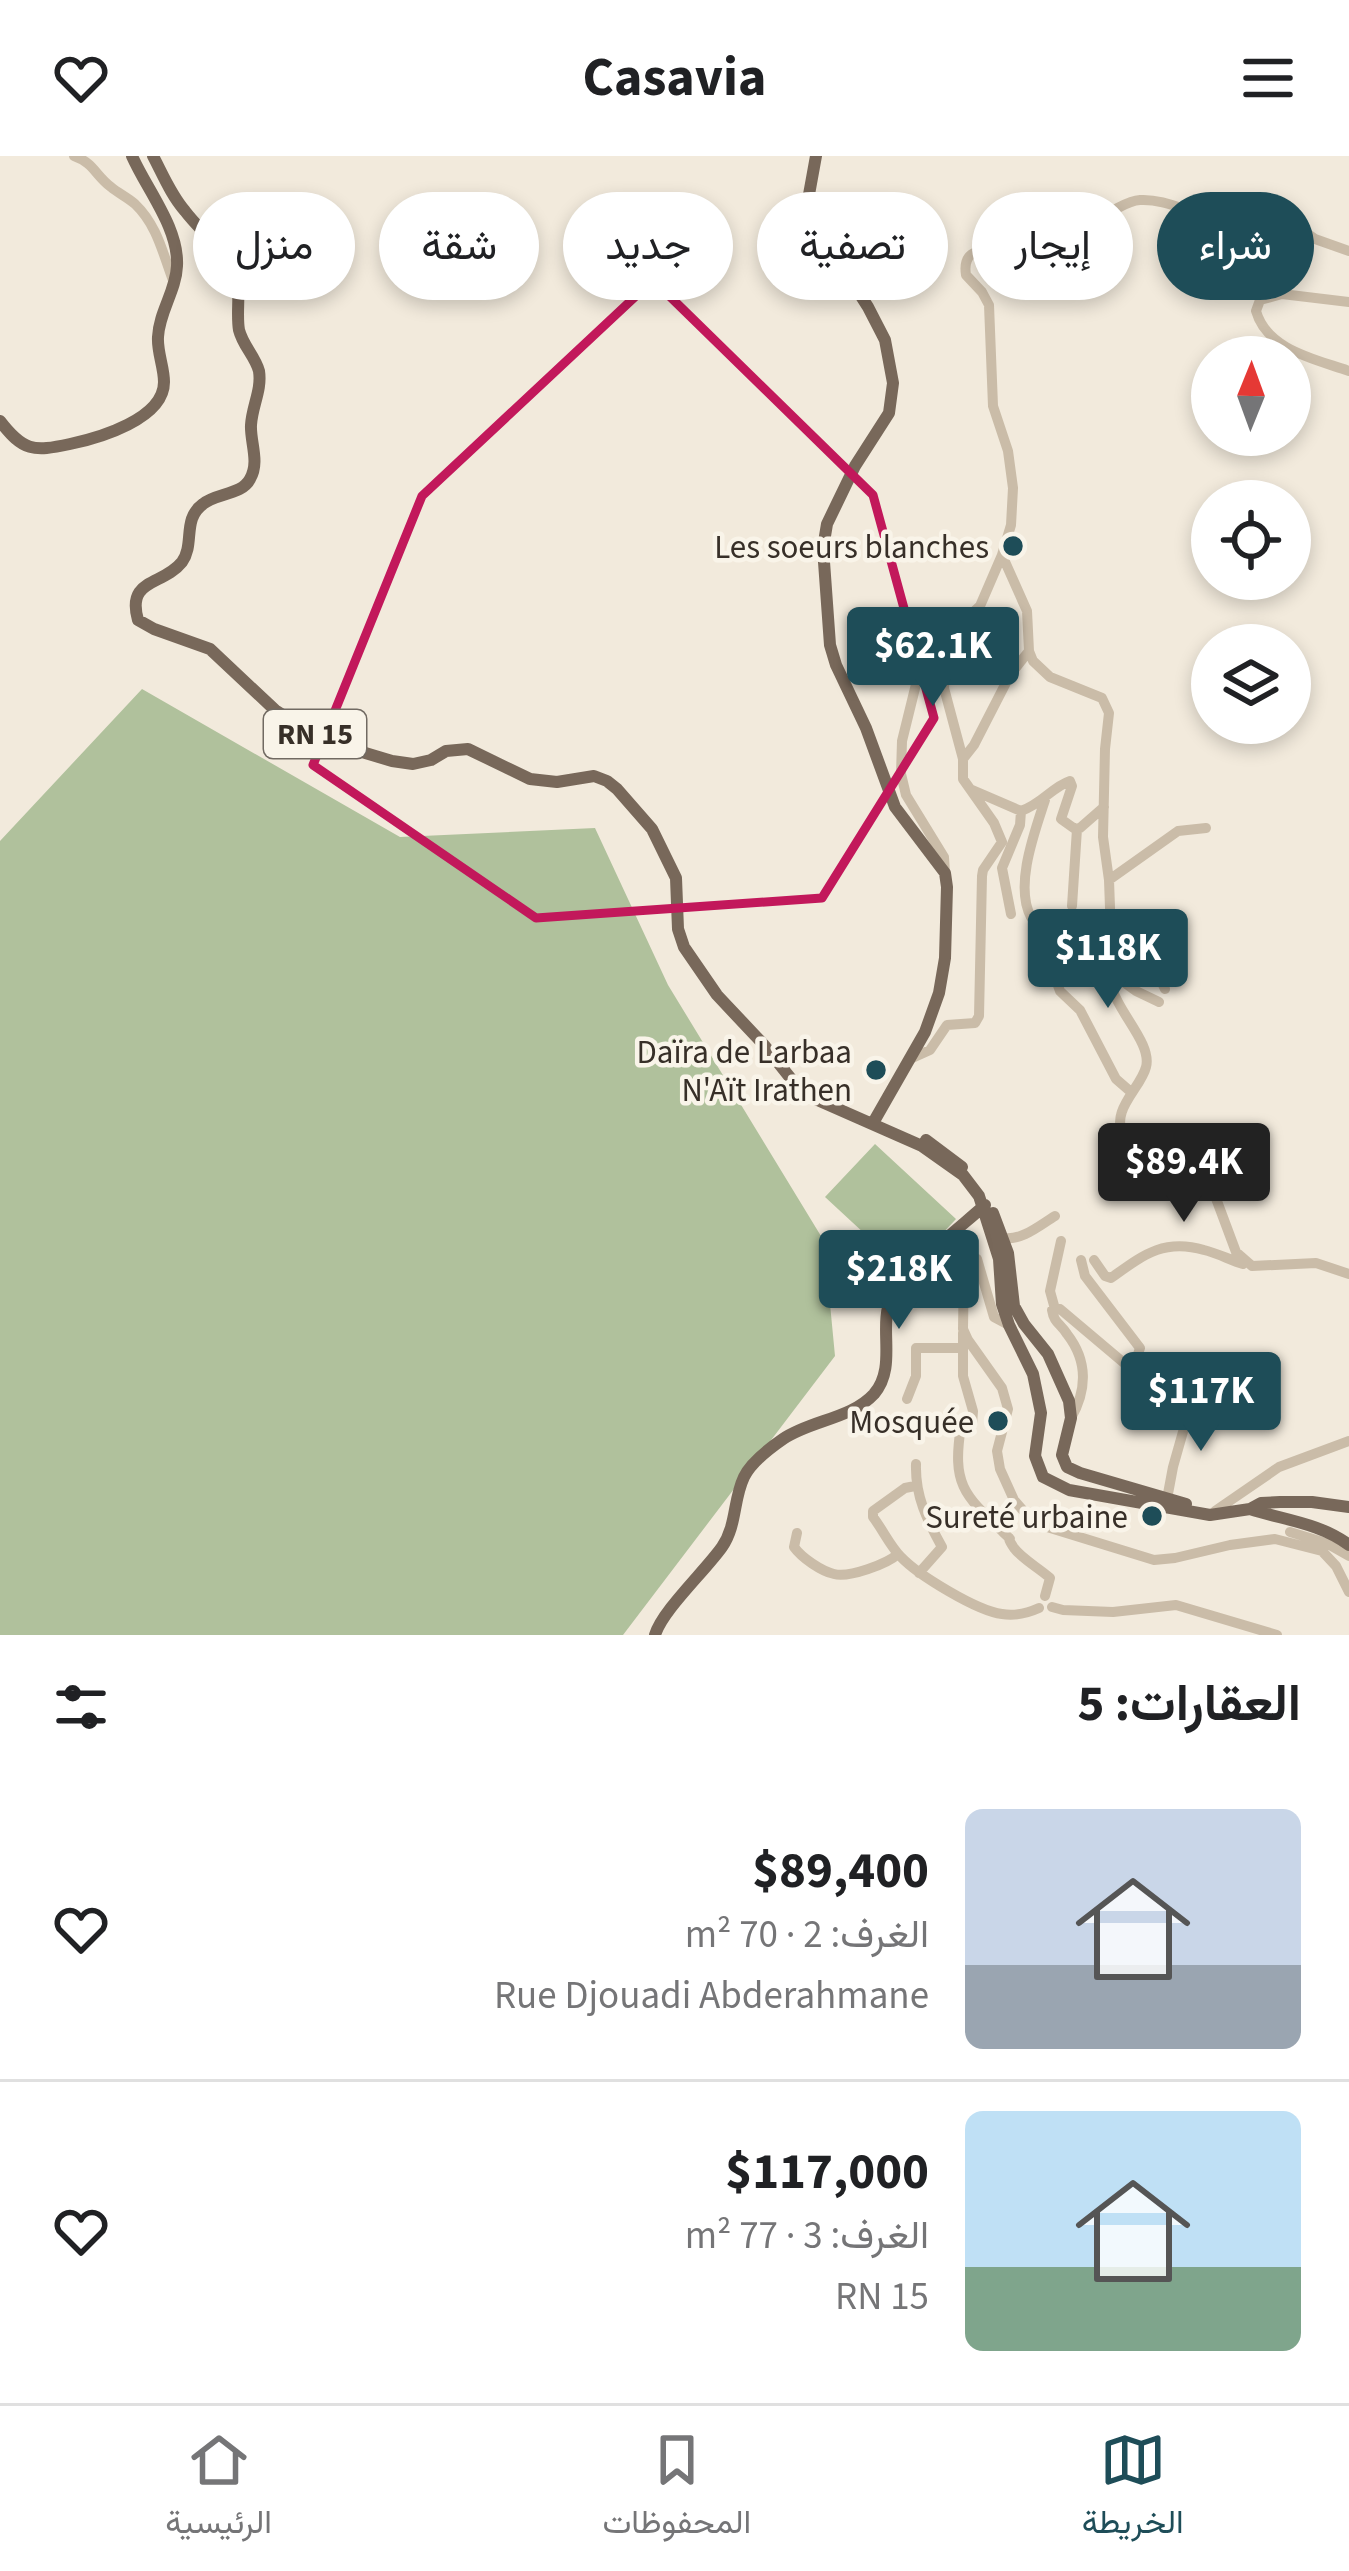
<!DOCTYPE html>
<html lang="ar">
<head>
<meta charset="utf-8">
<style>
  :root { --surface:#fff; --page:#f2f2f2; --text:#202124; --muted:#757577; --line:#e0e0e0; --accent:#1e4d58 }
  body { margin:0; font-family:"Source Sans 3",Vazirmatn,sans-serif; background:var(--page); color:var(--text); direction:rtl; height:100vh; display:flex; flex-direction:column; font-size:45px; white-space:nowrap }
  * { box-sizing:border-box; margin:0 }
  p { font-size:39px; color:var(--muted) }
  .icon { flex:none; width:66px; height:66px; fill:none; stroke:currentColor; stroke-width:2; stroke-linecap:round; stroke-linejoin:round }
  .map { position:relative; height:1479px; overflow:hidden; direction:ltr }
  .side { display:flex; flex-direction:column; background:var(--surface); flex:1 }
  .side>* { flex:none }
  .banner { position:absolute; left:36px; top:36px; width:1278px; height:108px; direction:rtl; display:flex; gap:24px }
  .needle { width:78px; rotate:1deg }
  .tools { position:absolute; left:1191px; top:180px; display:grid; gap:24px }
  .tools a { display:grid; place-items:center; width:120px; height:120px; border-radius:50%; background:var(--surface); box-shadow:0 6px 18px #0003; font-size:60px }
  .price { position:absolute; translate:-50% -102px; padding:0 27px; border-radius:12px; background:var(--accent); color:#fff; font-size:39px; line-height:78px; filter:drop-shadow(0 3px 6px #0008) }
  .price::after { content:''; position:absolute; left:50%; top:72px; width:36px; height:27px; margin-left:-18px; background:inherit; clip-path:polygon(0 0,100% 0,50% 100%) }
  .price.current { background:#222; color:#fff }
  ul { padding:0; list-style:none }
  li { display:flex; align-items:center; gap:36px; height:300px; padding:0 48px }
  li+li { border-top:3px solid var(--line) }
  li span { display:grid; place-items:center; flex:none; width:336px; height:240px; border-radius:18px; color:#555 }
  li>.icon { margin-inline-start:auto }
  span .icon { width:144px; height:144px; fill:#fffc; stroke-width:1 }
  li b { font-size:51px }
  h2 { display:flex; justify-content:space-between; align-items:center; height:144px; padding:0 48px; font-size:51px }
  .pill { padding:0 42px; border-radius:54px; background:var(--surface); box-shadow:0 6px 18px #0003; font-size:42px; line-height:108px }
  .pill.current { background:var(--accent); color:#fff }
  header { display:flex; justify-content:space-between; align-items:center; height:156px; padding:0 48px; background:var(--surface); font-size:54px; font-weight:700 }
  .dock { display:flex; justify-content:space-around; align-items:center; height:168px; border-top:3px solid var(--line); background:var(--surface); font-size:33px; color:var(--muted) }
  .dock a { display:grid; justify-items:center; gap:6px }
  .dock .current { color:var(--accent) }
  .map>svg:first-child { display:block }
  .green { fill:#b0c19c }
  .lines { fill:none; stroke-linecap:round; stroke-linejoin:round }
  .minor { stroke:#cabca8; stroke-width:10 }
  .major { stroke:#78685a; stroke-width:12 }
  .marked { fill:none; stroke:#c2185b; stroke-width:9; stroke-linejoin:round }
  .poi-dot { fill:#1e4d58; stroke:#f9f4e9; stroke-width:4.5 }
  .labels { text-anchor:middle; stroke-width:9; stroke-linejoin:round; paint-order:stroke }
  .shield { fill:#f9f4e9; stroke:#716a62; stroke-width:3 }
  .shield-label { font-size:30px; font-weight:bold; fill:#372f28 }
  .poi-label { font-size:33px; fill:#372f28; stroke:#f9f4e9; text-anchor:end }
</style>
</head>
<body>
<header><svg class="icon" aria-label="menu" viewBox="0 0 24 24"><path d="M4 6h16M4 12h16M4 18h16"/></svg>Casavia<svg class="icon" aria-label="heart" viewBox="0 0 24 24"><path d="M12 20l-8-8c-3-5 5-10 8-4 3-6 11-1 8 4z"/></svg></header>
<div class="map">
<svg width="1349" height="1479" viewBox="0 0 1349 1479">
  <rect width="100%" height="100%" fill="#f2eadc"/>
  <path class="green" d="M 142,533 L 400,681 L 595,672 L 668,829 L 824,1085 L 835,1200 L 623,1479 L 0,1479 L 0,685 Z
    M 875,988 L 956,1063 L 906,1116 L 825,1041 Z"/>
  <g class="lines">
    <path class="minor" d="M 74,0 C 94,7 95,19 111,31 C 118,37 127,41 135,48 C 158,70 163,99 174,127
      M 1349,146 L 1282,138 L 1260,144 L 1256,155 C 1267,194 1315,203 1349,215
      M 1002,399 L 1027,455 L 1029,495 L 1033,505 L 1050,521 L 1102,542 L 1109,557 L 1105,593 L 1103,681 L 1109,724 L 1113,835 C 1121,859 1152,889 1146,911 C 1141,932 1109,955 1124,980 C 1137,1002 1187,1001 1208,1021 L 1236,1096 L 1252,1110 L 1316,1107 L 1349,1118
      M 963,603 L 974,589 L 1010,519 L 1029,495
      M 970,633 L 1021,655 C 1042,648 1052,631 1070,625 L 1072,630 L 1061,663 L 1075,673 L 1080,672 L 1104,651
      M 945,717 L 944,701 L 906,639 L 901,618 L 902,585 L 919,516 L 937,490 L 980,450 L 1002,399 L 1011,369 L 1013,332 L 1008,295 L 993,250 L 989,149 L 982,136 L 966,119 C 961,87 991,97 1011,88 L 1025,50 C 1045,41 1065,60 1087,61 C 1112,61 1122,45 1140,44 C 1171,42 1203,66 1233,62 C 1245,61 1257,53 1268,49 L 1315,83 L 1349,95
      M 1109,724 L 1178,675 L 1206,672
      M 1072,750 L 1077,673
      M 1011,758 L 1002,712 L 1020,669 L 1021,655
      M 1031,761 C 1014,730 1035,675 1045,644
      M 1146,793 L 1165,833
      M 1047,799 L 1060,835 L 1080,854 L 1116,923 L 1131,936
      M 1111,817 L 1136,835 L 1159,846
      M 910,903 L 930,894 L 947,869 L 975,867 L 979,860 L 982,720 L 983,714 L 1002,686 L 994,667 L 963,623 L 963,603 L 944,532 L 947,482
      M 1003,1082 C 1022,1085 1040,1069 1055,1060
      M 1094,1104 L 1105,1120 L 1111,1122 C 1142,1100 1163,1082 1204,1094 C 1217,1097 1230,1104 1243,1108
      M 1055,1153 L 1050,1135 L 1061,1085
      M 1009,1169 L 994,1161 L 977,1103 L 964,1108 L 963,1173 L 968,1184 L 1002,1232 L 1008,1253 L 997,1295 L 1000,1313 L 1014,1344 L 1034,1367 L 1154,1404 L 1175,1402 L 1230,1389 L 1275,1383 L 1322,1395 L 1336,1410 L 1349,1436
      M 963,1177 L 963,1220 L 973,1255 L 972,1268 L 961,1270 C 952,1328 963,1338 1003,1376 C 1017,1389 1003,1376 1014,1392 C 1022,1403 1039,1412 1050,1422 L 1045,1440
      M 907,1243 L 916,1220 L 916,1192 L 962,1192
      M 1071,1262 C 1087,1234 1088,1205 1067,1178 C 1060,1167 1054,1167 1052,1154 L 1060,1153 L 1124,1207 L 1136,1204 L 1140,1192 L 1085,1120 L 1081,1104
      M 916,1308 C 915,1340 927,1364 942,1391 L 919,1417
      M 915,1330 L 905,1332 L 873,1355 L 873,1361 C 883,1374 890,1390 901,1401 C 918,1419 977,1455 1002,1458 C 1014,1460 1028,1457 1039,1452
      M 1167,1343 L 1173,1311 L 1192,1244
      M 1215,1355 L 1279,1311 L 1349,1285
      M 1290,1376 L 1326,1387 L 1349,1400
      M 797,1377 L 794,1391 C 802,1402 821,1415 834,1418 C 849,1422 887,1408 898,1398
      M 1052,1451 L 1063,1454 L 1113,1456 L 1176,1449 L 1277,1479"/>
    <path class="major" d="M 153,0 C 163,19 171,39 185,55 C 200,75 227,96 236,120 C 241,136 236,157 239,174 C 243,190 255,200 259,215 C 262,234 252,250 251,269 C 250,286 260,306 250,323 C 242,339 216,337 203,348 C 182,363 195,388 182,406 C 163,430 126,422 138,464 L 154,473 L 210,493 L 275,554 L 308,575 L 342,590 L 392,605 L 413,608 L 431,604 L 446,595 L 468,593 L 530,623 L 557,626 L 594,620 L 607,625 L 617,633 L 652,673 L 676,722 L 678,773 L 684,791 L 717,839 L 764,889 L 792,924 L 813,942 L 922,990 L 963,1019 L 979,1040 L 999,1103 L 1002,1148 L 1009,1169 L 1033,1218 L 1041,1257 L 1035,1300 L 1043,1321 L 1069,1334 L 1210,1359 L 1250,1353 L 1261,1347 L 1280,1346 L 1312,1346 L 1349,1351
      M 816,0 L 808,44 L 813,65 L 868,151 L 885,184 L 893,227 L 889,257 L 855,310 L 827,368 L 823,392 L 830,489 L 836,509 L 866,572 L 895,651 L 945,717 L 947,731 L 945,802 L 939,837 L 925,876 L 873,967
      M 0,265 C 23,295 33,296 70,288 C 99,282 164,263 164,226 C 164,211 157,196 158,181 C 159,156 176,135 177,110 C 179,72 147,34 132,0
      M 926,984 L 962,1011
      M 993,1057 L 1008,1097 L 1014,1150 L 1024,1168 L 1048,1198 L 1069,1245 L 1071,1262 L 1062,1299 L 1067,1311 L 1080,1317 L 1186,1348
      M 1250,1353 C 1284,1364 1320,1367 1349,1389
      M 655,1479 C 662,1455 705,1415 722,1391 C 737,1369 733,1344 744,1321 C 751,1306 770,1292 783,1283 C 811,1264 851,1263 874,1238 C 898,1210 877,1170 892,1140 C 906,1113 962,1070 985,1049"/>
  </g>
  <path class="marked" d="M 653,124 L 873,339 L 934,562 L 822,742 L 536,762 L 313,609 L 422,340 Z"/>
  <g class="poi-dot">
    <circle cx="1013" cy="390" r="12"/>
    <circle cx="876" cy="914" r="12"/>
    <circle cx="998" cy="1265" r="12"/>
    <circle cx="1152" cy="1360" r="12"/>
  </g>
  <g class="labels">
    <rect class="shield" x="264" y="554" width="102" height="48" rx="9"/>
    <g class="shield-label">
      <text x="315" y="588">RN 15</text>
    </g>
    <g class="poi-label">
      <text x="989" y="402">Les soeurs blanches</text>
      <text x="852" y="907">Daïra de Larbaa<tspan x="852" dy="38">N'Aït Irathen</tspan></text>
      <text x="974" y="1277">Mosquée</text>
      <text x="1128" y="1372">Sureté urbaine</text>
    </g>
  </g>
</svg>
<div class="tools">
<a><svg class="needle" viewBox="-14 -14 28 28"><path d="M0-13l5 13h-10z" fill="#e53935"/><path d="M0 13l5-13h-10z" fill="#757577"/></svg></a>
<a><svg class="icon" aria-label="locate" viewBox="0 0 24 24"><circle cx="12" cy="12" r="6"/><path d="M12 2v4M12 18v4M2 12h4M18 12h4"/></svg></a>
<a><svg class="icon" aria-label="layers" viewBox="0 0 24 24"><path d="M12 4l9 5-9 5-9-5zM3 14l9 5 9-5"/></svg></a>
</div>
<b class="price" style="left:933px;top:553px">$62.1K</b>
<b class="price" style="left:1108px;top:855px">$118K</b>
<b class="price current" style="left:1184px;top:1069px">$89.4K</b>
<b class="price" style="left:899px;top:1176px">$218K</b>
<b class="price" style="left:1201px;top:1298px">$117K</b>
<div class="banner">
<a class="pill current">شراء</a>
<a class="pill">إيجار</a>
<a class="pill">تصفية</a>
<a class="pill">جديد</a>
<a class="pill">شقة</a>
<a class="pill">منزل</a>
</div>
</div>
<section class="side">
<h2>العقارات: 5<svg class="icon" aria-label="filters" viewBox="0 0 24 24"><path d="M4 7h16M4 17h16"/><circle cx="9" cy="7" r="2"/><circle cx="15" cy="17" r="2"/></svg></h2>
<ul>
<li><span style="background:linear-gradient(#c9d6e8 65%,#9aa5b1 0)"><svg class="icon" aria-label="home" viewBox="0 0 24 24"><path d="M3 11l9-7 9 7M6 9v11h12V9"/></svg></span><div><b>$89,400</b><p>الغرف: 2 · 70 m²</p><p>Rue Djouadi Abderahmane</p></div><svg class="icon" aria-label="heart" viewBox="0 0 24 24"><path d="M12 20l-8-8c-3-5 5-10 8-4 3-6 11-1 8 4z"/></svg></li>
<li><span style="background:linear-gradient(#bfe0f5 65%,#7fa58c 0)"><svg class="icon" aria-label="home" viewBox="0 0 24 24"><path d="M3 11l9-7 9 7M6 9v11h12V9"/></svg></span><div><b>$117,000</b><p>الغرف: 3 · 77 m²</p><p>RN 15</p></div><svg class="icon" aria-label="heart" viewBox="0 0 24 24"><path d="M12 20l-8-8c-3-5 5-10 8-4 3-6 11-1 8 4z"/></svg></li>
</ul>
</section>
<nav class="dock">
<a class="current"><svg class="icon" aria-label="map" viewBox="0 0 24 24"><path d="M3 6l6-2 6 2 6-2v14l-6 2-6-2-6 2zM9 4v14M15 6v14"/></svg>الخريطة</a>
<a><svg class="icon" aria-label="saved" viewBox="0 0 24 24"><path d="M7 4h10v16l-5-4-5 4z"/></svg>المحفوظات</a>
<a><svg class="icon" aria-label="home" viewBox="0 0 24 24"><path d="M3 11l9-7 9 7M6 9v11h12V9"/></svg>الرئيسية</a>
</nav>
</body>
</html>
